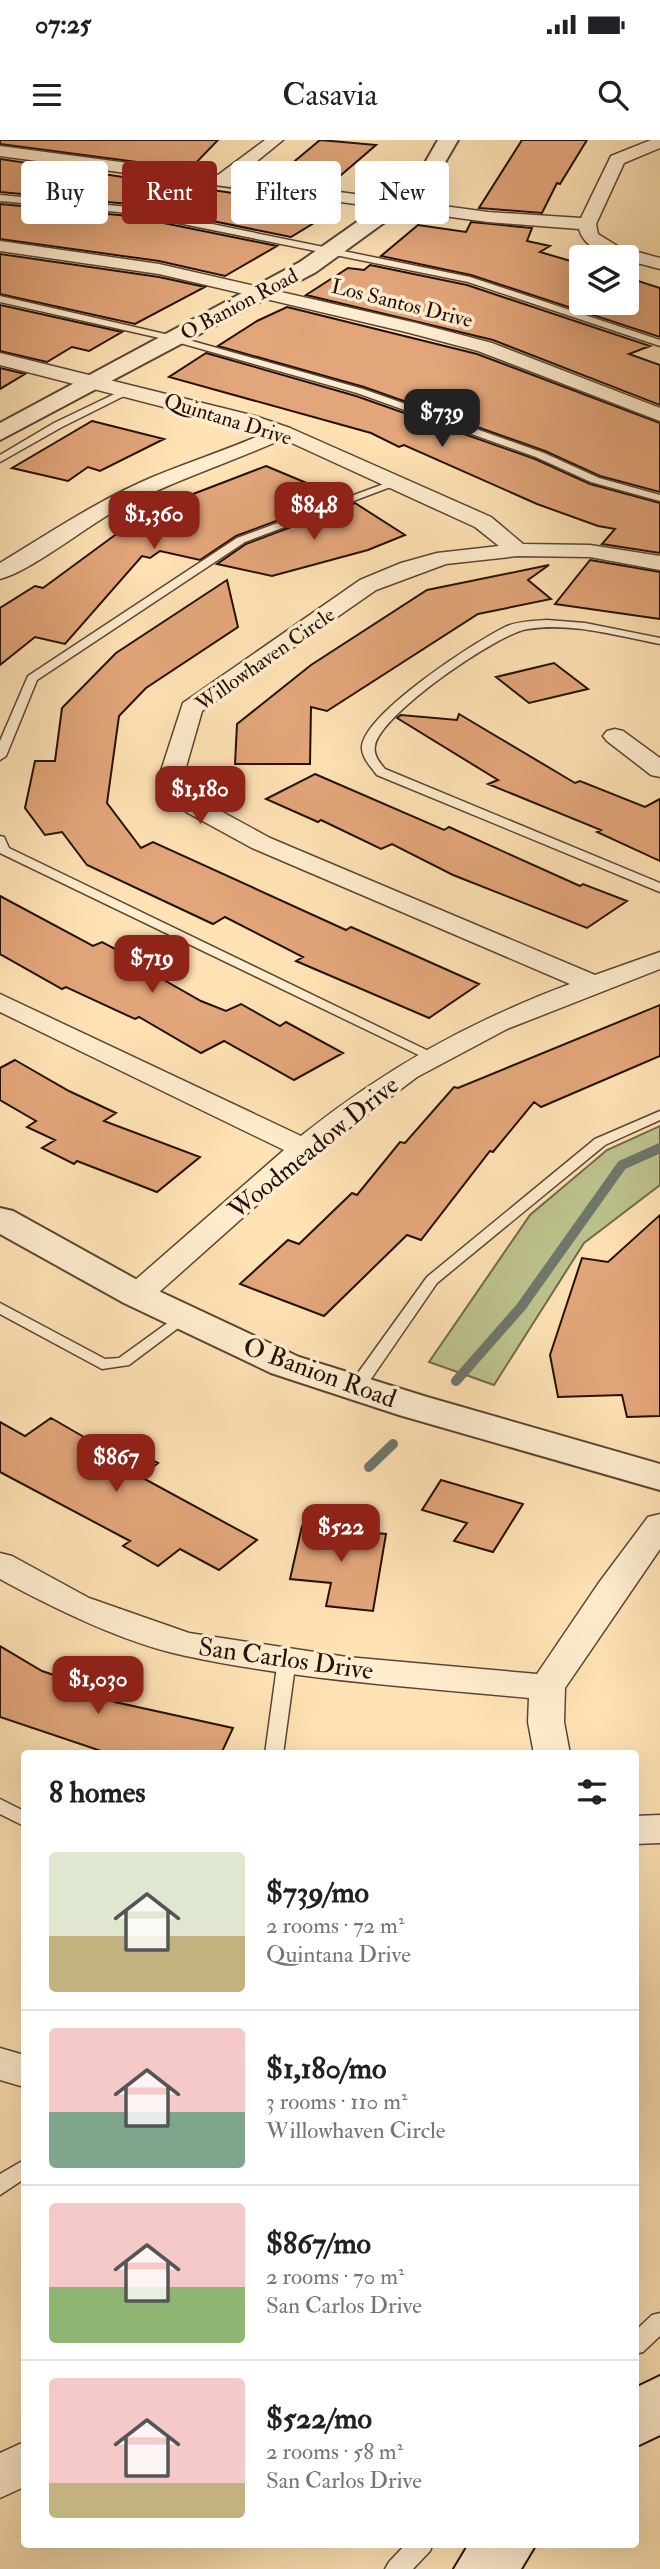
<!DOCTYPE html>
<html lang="en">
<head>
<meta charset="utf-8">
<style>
  :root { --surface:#fff; --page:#f2f2f2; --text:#202124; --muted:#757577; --line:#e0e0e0; --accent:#8f2418 }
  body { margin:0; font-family:"IM FELL Double Pica",serif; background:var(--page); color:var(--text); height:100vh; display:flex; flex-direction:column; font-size:26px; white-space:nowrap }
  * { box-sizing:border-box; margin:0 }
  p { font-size:23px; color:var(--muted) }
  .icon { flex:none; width:38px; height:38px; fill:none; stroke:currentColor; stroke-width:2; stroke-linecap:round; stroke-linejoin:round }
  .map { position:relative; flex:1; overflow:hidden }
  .panel { position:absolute; left:21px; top:1610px; width:618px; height:798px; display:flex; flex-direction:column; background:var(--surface); border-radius:7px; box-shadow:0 7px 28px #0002 }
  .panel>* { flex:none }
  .banner { position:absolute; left:21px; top:21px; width:620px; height:63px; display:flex; gap:14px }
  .tools { position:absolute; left:569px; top:105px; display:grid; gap:14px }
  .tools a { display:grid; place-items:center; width:70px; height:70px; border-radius:7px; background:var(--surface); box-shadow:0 7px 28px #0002; font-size:35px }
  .price { position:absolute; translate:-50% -60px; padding:0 16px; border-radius:14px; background:var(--accent); color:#fff; font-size:23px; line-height:46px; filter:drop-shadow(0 2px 4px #0008) }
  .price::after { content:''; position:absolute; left:50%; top:42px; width:21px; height:16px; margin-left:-10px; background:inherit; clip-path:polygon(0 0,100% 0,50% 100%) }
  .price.on { background:#222; color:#fff }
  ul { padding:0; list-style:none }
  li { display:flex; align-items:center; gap:21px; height:175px; padding:0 28px }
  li+li { border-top:2px solid var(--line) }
  li span { display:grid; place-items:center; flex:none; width:196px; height:140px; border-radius:7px; color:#555 }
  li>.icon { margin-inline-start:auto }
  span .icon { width:84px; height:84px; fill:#fffc; stroke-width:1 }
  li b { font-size:30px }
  h2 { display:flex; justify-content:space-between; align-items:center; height:84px; padding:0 28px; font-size:30px }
  .tag { padding:0 24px; border-radius:7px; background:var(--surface); box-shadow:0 7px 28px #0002; font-size:24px; line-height:63px }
  .tag.on { background:var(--accent); color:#fff }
  .status { display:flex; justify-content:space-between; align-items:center; height:49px; padding:0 35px; background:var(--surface); direction:ltr }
  .status svg { height:19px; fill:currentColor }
  header { display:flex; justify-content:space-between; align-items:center; height:91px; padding:0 28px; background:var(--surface); font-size:32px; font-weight:600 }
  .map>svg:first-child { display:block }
  .green { fill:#bec48f; stroke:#716a4c; stroke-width:2 }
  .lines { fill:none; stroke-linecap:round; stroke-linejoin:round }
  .stream { stroke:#6e786d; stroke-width:10 }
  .building { fill:#e3a67a; stroke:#241009; stroke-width:2 }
  .service-casing { stroke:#5b4534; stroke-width:3 }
  .minor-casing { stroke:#5b4534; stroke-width:3 }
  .tertiary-casing { stroke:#5b4534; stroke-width:4 }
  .secondary-casing { stroke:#241009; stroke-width:4 }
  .service { fill:#ffedcf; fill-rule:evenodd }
  .minor { fill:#ffedcf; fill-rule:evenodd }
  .tertiary { fill:#ffedcf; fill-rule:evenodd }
  .secondary { fill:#ffedcf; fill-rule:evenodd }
  .labels { text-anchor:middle; stroke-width:7; stroke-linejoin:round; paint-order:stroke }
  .far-street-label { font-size:21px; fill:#241009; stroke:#ffedcf }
  .street-label { font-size:26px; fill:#241009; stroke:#ffedcf }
</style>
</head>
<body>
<div class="status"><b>07:25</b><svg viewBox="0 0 49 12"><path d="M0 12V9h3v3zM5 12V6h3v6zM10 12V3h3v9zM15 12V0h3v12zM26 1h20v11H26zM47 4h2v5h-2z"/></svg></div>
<header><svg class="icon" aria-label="menu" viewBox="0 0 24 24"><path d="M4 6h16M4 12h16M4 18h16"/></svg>Casavia<svg class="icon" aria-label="search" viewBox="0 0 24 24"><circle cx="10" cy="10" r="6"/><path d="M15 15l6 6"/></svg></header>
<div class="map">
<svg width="660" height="2429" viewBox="0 0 660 2429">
  <rect width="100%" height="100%" fill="#ffe3b5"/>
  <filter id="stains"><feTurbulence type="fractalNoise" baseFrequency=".00286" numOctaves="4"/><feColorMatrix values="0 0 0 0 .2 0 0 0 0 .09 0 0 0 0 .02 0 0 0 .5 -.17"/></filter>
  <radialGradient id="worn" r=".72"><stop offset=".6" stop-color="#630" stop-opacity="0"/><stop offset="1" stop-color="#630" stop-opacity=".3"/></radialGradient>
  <path class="green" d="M 660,986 L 660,1045 L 584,1103 L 494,1245 L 429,1222 L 530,1075 L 607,1010 Z"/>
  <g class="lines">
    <path class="stream" d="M 456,1241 L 521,1167 L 622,1025 L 660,1008
      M 369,1327 L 393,1304"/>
  </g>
  <path class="building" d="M 0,0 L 218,0 L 190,29 L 0,4 Z
    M 320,0 L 376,5 L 326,48 L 272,40 Z
    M 522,0 L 587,0 L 560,44 L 557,43 L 542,73 L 479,68 Z
    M 0,19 L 253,56 L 256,53 L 310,61 L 303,67 L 332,72 L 291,97 L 129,64 L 0,52 Z
    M 0,64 L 129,76 L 277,106 L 225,136 L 159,121 L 0,99 Z
    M 471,82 L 532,88 L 527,101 L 550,106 L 540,112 L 581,124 L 581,163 L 626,163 L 626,137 L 660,148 L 660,197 L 471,135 L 381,116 L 418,85 L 466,92 Z
    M 0,114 L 159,137 L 205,147 L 135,184 L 0,154 Z
    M 370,125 L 467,145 L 650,206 L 629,214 L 660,225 L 660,265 L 493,200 L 306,155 L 348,128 L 364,130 Z
    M 0,165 L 122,192 L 89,211 L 72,207 L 47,222 L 0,211 Z
    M 287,167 L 477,214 L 660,283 L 660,352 L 600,336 L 545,311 L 364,247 L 218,206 L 257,181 Z
    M 206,213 L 356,256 L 535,319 L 590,344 L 660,363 L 660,413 L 602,404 L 615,389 L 598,386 L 537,364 L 404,305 L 399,307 L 371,293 L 169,237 Z
    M 0,228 L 25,234 L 0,249 Z
    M 92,281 L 164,299 L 100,331 L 88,327 L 68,341 L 12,328 Z
    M 266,326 L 340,357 L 236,396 L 200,420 L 160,411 L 150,418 L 142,416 L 65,504 L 35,497 L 0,525 L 0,468 L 35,446 L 43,448 L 130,384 L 180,359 Z
    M 355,363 L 405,395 L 368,410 L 272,436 L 217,424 L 246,404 Z
    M 590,420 L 660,432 L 660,479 L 555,464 Z
    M 549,425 L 528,440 L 551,459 L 478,474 L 327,571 L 311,567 L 310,624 L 235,624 L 237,584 L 311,525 L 427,450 Z
    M 227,440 L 238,487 L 146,548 L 119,576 L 107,663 L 141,708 L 153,702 L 346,790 L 351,787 L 479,844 L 429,878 L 296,821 L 303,817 L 225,777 L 213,784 L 87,725 L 62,692 L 45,695 L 25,668 L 35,621 L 55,621 L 62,568 L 116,513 Z
    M 554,523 L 588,549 L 529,563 L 496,537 Z
    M 459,574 L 575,643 L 580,641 L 645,667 L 660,659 L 660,721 L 597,692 L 601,690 L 488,644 L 498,640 L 397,578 L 401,575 L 457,580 Z
    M 315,634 L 444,690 L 449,687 L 580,746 L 583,744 L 627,761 L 587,788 L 453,735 L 392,704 L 381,709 L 321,680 L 318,682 L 266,659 Z
    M 0,756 L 93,806 L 102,802 L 161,833 L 157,836 L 201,861 L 226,871 L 241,864 L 280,886 L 286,882 L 343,913 L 294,940 L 224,901 L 201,913 L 139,877 L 135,879 L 66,847 L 62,849 L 0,814 Z
    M 660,865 L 660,916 L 541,967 L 534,962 L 493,1012 L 490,1011 L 421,1100 L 407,1095 L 324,1176 L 240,1144 L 288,1100 L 299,1104 L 352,1053 L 357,1055 L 400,1002 L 405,1003 L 454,947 L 458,948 Z
    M 15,920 L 69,951 L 116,973 L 104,981 L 200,1017 L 157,1052 L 77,1021 L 74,1024 L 42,1008 L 55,1000 L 27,987 L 36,981 L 0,960 L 0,928 Z
    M 660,1075 L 660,1276 L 627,1277 L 622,1255 L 558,1257 L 550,1215 L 582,1118 L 608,1122 Z
    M 51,1278 L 98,1305 L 106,1298 L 158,1323 L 141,1337 L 257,1400 L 219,1430 L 180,1409 L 158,1426 L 123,1406 L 130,1401 L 0,1332 L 0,1282 L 25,1296 Z
    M 441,1340 L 523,1364 L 493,1412 L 454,1401 L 467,1383 L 422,1370 Z
    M 302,1386 L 386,1394 L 373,1471 L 326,1466 L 331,1443 L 290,1439 Z
    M 0,1506 L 42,1531 L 119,1557 L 115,1562 L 233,1588 L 221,1614 L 110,1614 L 0,1577 Z"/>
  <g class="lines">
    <g class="service-casing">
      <path id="service" d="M 0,55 L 129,67 L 470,137 L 660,200 L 660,206 L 468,142 L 129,73 L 0,61 Z
        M 0,156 L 178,197 L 363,249 L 544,313 L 599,338 L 660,355 L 660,361 L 591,342 L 536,317 L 357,253 L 173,201 L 0,162 Z
        M 129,247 L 134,250 L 132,252 L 62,287 L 0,322 L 0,315 L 54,283 Z
        M 392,341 L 401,343 L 245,402 L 37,540 L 6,616 L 0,620 L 0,601 L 28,536 L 237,398 Z
        M 547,480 L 585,483 L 660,498 L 660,504 C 617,496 572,482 528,489 C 498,493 379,575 375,606 C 373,615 380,623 385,629 L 660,743 L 660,752 L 377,635 C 371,627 361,617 362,606 C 367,572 473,503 505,487 C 517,481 534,481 547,480 Z
        M 0,696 L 4,697 L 9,708 L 441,917 L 434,921 L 429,920 L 0,713 Z
        M 660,971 L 660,980 L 605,1005 L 437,1143 L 362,1252 L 350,1252 L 348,1248 L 350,1244 L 427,1137 L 595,999 Z
        M 0,1163 L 105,1219 L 119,1218 L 180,1174 L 190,1174 L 193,1177 L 129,1225 L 102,1229 L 0,1174 Z
        M 287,1513 L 293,1515 L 296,1519 L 283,1614 L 265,1614 L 278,1519 L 281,1515 Z
        M 0,1659 L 24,1671 L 24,1686 L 0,1674 Z
        M 24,2020 L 24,2039 L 0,2055 L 0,2034 Z
        M 660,2173 L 660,2196 L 643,2212 L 635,2214 L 635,2191 L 652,2175 Z
        M 406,2404 L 433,2404 L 430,2411 L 413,2429 L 385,2429 L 389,2422 Z"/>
    </g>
    <g class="minor-casing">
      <path id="minor" d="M 265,0 L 283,0 L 236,38 L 488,72 L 581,78 L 611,16 L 651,0 L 660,0 L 660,8 L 624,23 L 596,84 L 598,94 L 619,107 L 660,118 L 660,129 L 626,120 L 626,117 C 608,117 584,108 579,89 L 488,82 L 0,16 L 0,6 L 218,35 Z
        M 0,101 L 159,124 L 416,183 L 492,203 L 660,268 L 660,281 L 478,211 L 406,192 L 159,134 L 0,111 Z
        M 0,213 L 255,276 L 290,288 L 491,377 L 523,404 L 590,405 L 660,416 L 660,430 L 590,417 L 518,416 L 446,424 L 376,450 L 202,571 L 184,634 L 190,651 L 206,663 L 270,698 L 595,835 L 660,812 L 660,829 L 507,889 L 417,937 L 312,1016 L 148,1162 L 137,1164 L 126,1162 L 122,1155 L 126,1148 L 284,1010 L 0,872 L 0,854 L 301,996 C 386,928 469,882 570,844 L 252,708 L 188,673 L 170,659 L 160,634 L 183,563 L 360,440 L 401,423 L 437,413 L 499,406 L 475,387 L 283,299 C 227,324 169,342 115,371 C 84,388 31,431 0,439 L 0,423 C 51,392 100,359 155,336 C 191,321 229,309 265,293 L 0,225 Z
        M 615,589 L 623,591 L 660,618 L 660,637 L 651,635 L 607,601 L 603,596 L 607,591 Z
        M 660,1374 L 660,1409 L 565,1548 L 564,1582 L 570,1614 L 534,1614 L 528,1582 L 529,1558 C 414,1547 299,1540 186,1516 C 124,1503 55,1469 0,1439 L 0,1413 L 12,1416 L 89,1458 L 189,1493 L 347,1517 L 537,1534 L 598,1444 L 648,1377 Z
        M 660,1675 L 660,1703 L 635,1704 L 635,1676 Z
        M 0,1908 L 24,1915 L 24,1947 L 0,1940 Z
        M 24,2302 L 24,2347 L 0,2358 L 0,2313 Z"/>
    </g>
    <g class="tertiary-casing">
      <path id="tertiary" d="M 438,0 L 458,0 L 429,50 L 316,132 L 0,300 L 0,283 L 300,122 L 414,42 Z
        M 0,1068 L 13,1071 L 150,1147 L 299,1217 L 427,1257 L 660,1324 L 660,1350 L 399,1275 L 271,1233 L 124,1163 L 0,1094 Z"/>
    </g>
    <g class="secondary-casing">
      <path id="secondary" d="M 660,2236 L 660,2295 L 635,2307 L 635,2248 Z
        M 469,2404 L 536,2404 L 521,2429 L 454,2429 Z"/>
    </g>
    <use href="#service" class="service"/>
    <use href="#minor" class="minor"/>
    <use href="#tertiary" class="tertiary"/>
    <use href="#secondary" class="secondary"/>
  </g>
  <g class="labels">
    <g class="far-street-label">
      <text transform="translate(402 163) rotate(14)" y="7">Los Santos Drive</text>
      <text transform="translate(239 164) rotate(-28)" y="7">O Banion Road</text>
      <text transform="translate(228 279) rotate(17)" y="7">Quintana Drive</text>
      <text transform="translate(265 519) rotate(-35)" y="7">Willowhaven Circle</text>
    </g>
    <g class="street-label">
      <text transform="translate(313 1007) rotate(-39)" y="9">Woodmeadow Drive</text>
      <text transform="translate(320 1232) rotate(20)" y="9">O Banion Road</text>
      <text transform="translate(286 1518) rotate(8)" y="9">San Carlos Drive</text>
    </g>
  </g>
  <rect width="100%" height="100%" filter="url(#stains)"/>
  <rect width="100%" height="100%" fill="url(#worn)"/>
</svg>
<div class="tools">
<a><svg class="icon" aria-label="layers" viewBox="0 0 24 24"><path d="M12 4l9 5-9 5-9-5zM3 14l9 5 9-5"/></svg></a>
</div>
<b class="price on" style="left:442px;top:309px">$739</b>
<b class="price" style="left:314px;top:402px">$848</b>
<b class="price" style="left:154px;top:411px">$1,360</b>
<b class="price" style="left:200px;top:686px">$1,180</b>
<b class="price" style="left:152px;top:855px">$719</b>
<b class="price" style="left:116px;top:1354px">$867</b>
<b class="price" style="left:341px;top:1424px">$522</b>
<b class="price" style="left:98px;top:1576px">$1,030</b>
<div class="banner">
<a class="tag">Buy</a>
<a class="tag on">Rent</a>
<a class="tag">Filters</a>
<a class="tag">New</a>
</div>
<section class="panel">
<h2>8 homes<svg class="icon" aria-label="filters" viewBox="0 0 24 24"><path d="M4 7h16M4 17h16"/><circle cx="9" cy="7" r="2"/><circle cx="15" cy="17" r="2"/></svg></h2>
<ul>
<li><span style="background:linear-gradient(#dfe7d0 60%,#c2b280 0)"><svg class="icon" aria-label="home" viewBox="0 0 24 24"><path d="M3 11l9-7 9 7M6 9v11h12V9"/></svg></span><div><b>$739/mo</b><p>2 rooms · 72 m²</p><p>Quintana Drive</p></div></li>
<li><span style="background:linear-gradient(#f6c9c9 60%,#7fa58c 0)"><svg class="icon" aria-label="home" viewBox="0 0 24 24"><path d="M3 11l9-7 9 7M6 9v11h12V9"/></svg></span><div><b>$1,180/mo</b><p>3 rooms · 110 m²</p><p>Willowhaven Circle</p></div></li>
<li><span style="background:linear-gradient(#f6c9c9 60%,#8fb573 0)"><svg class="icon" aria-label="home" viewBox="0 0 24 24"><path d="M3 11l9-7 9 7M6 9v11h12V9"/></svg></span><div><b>$867/mo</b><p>2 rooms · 70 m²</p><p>San Carlos Drive</p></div></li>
<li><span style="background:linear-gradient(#f6c9c9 75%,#c2b280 0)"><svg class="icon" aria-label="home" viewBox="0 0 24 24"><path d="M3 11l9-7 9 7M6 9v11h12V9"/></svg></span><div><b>$522/mo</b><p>2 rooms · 58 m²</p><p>San Carlos Drive</p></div></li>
</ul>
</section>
</div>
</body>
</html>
